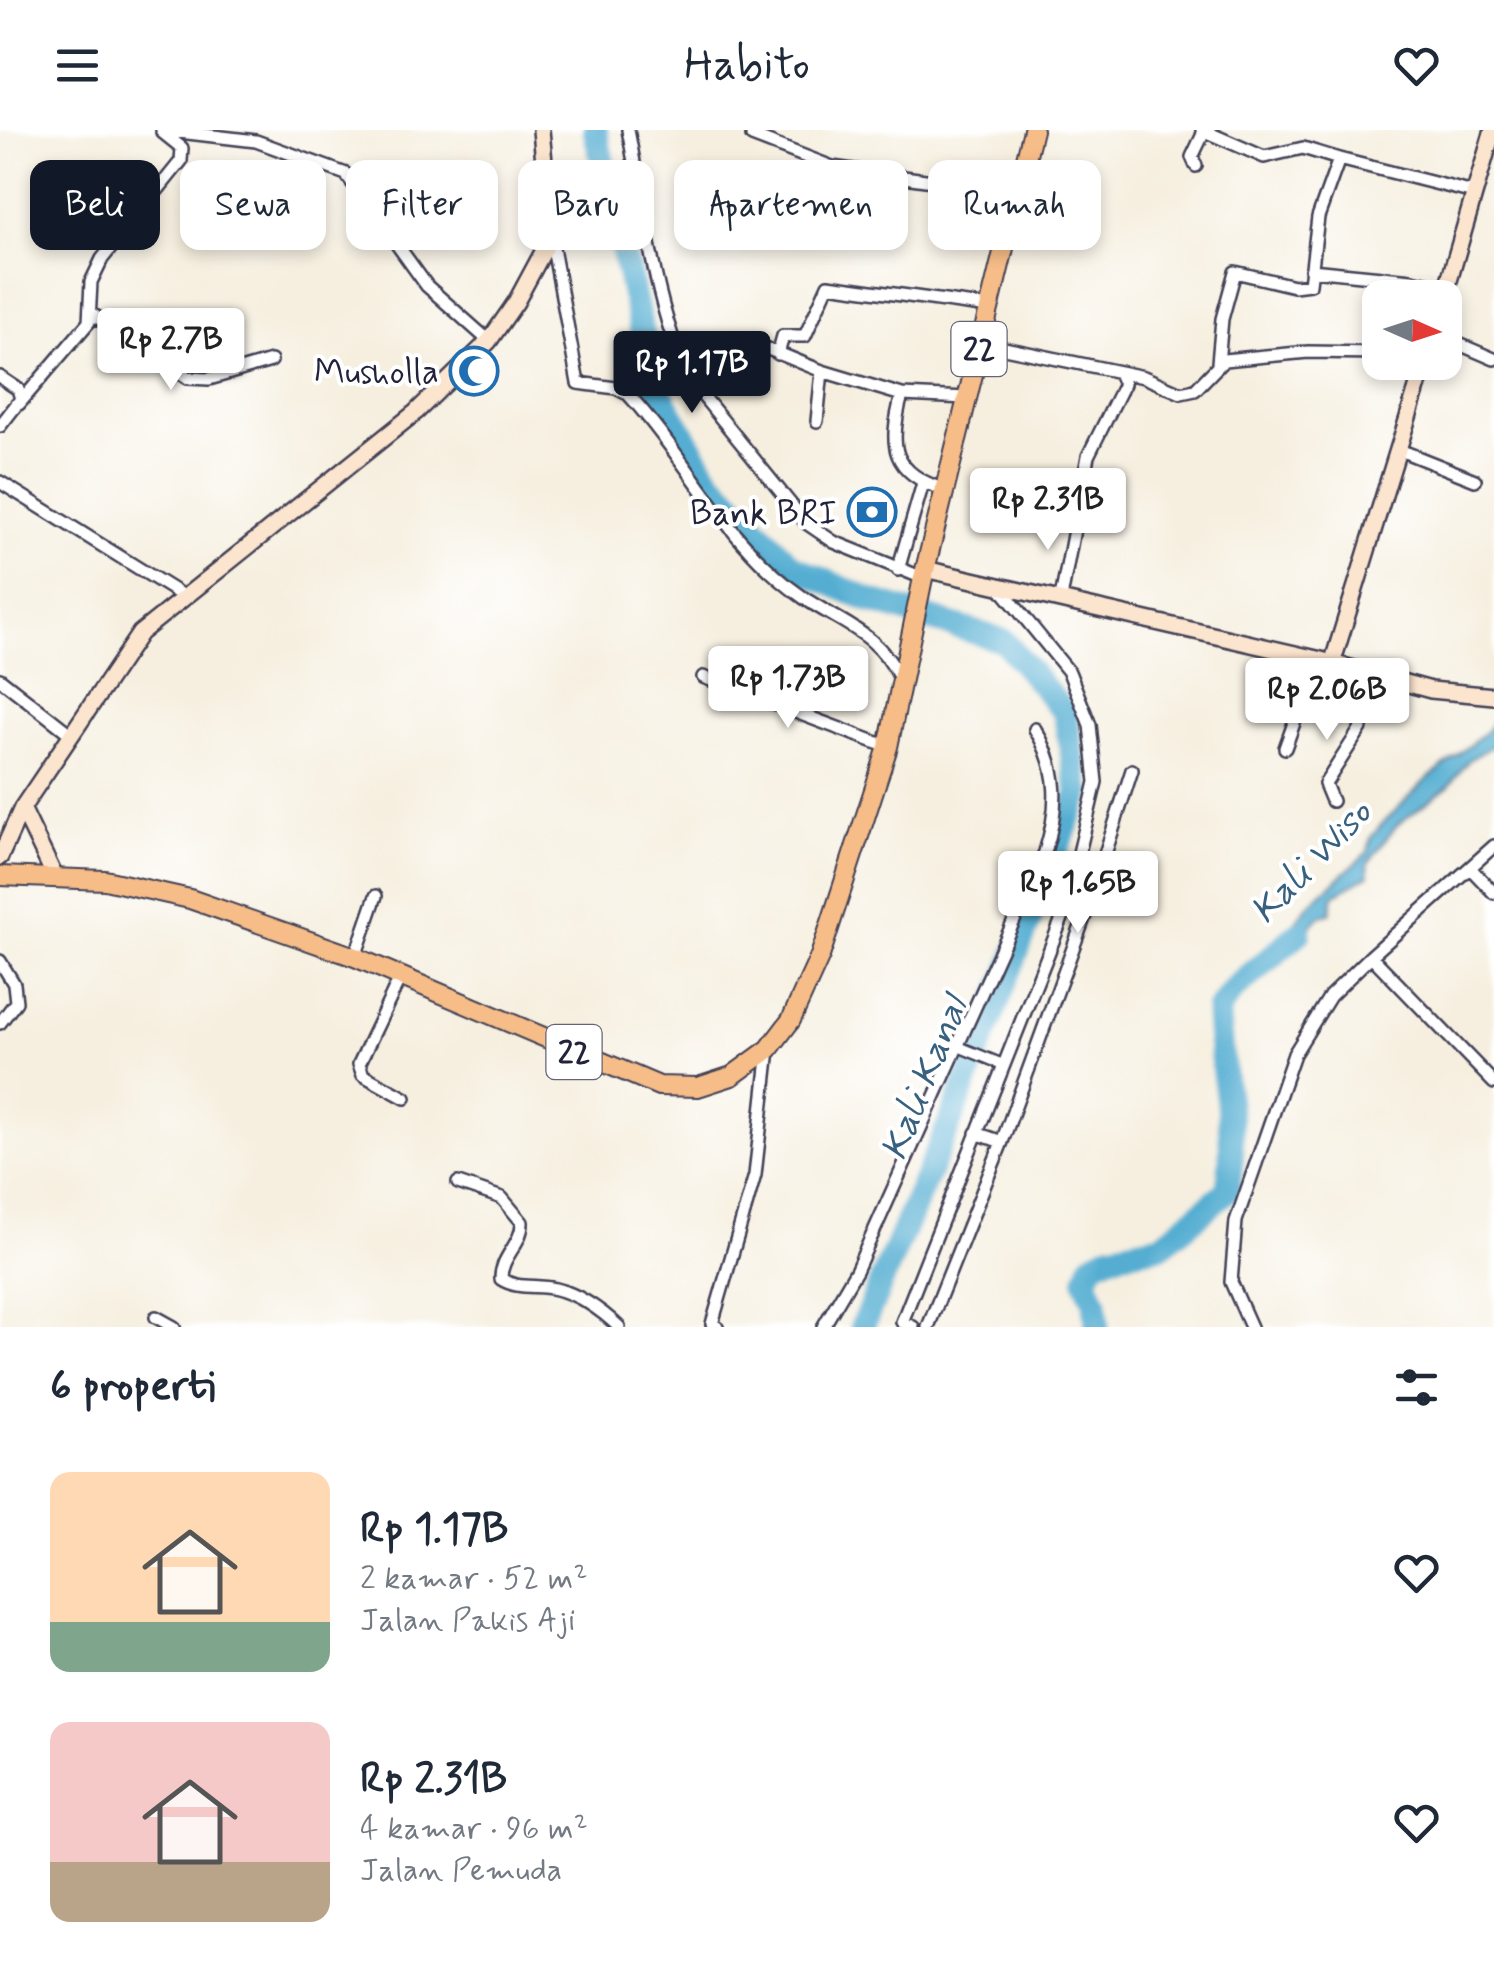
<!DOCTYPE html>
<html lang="id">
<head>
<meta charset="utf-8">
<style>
  :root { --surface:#fff; --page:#f6f6f7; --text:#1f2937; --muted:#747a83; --accent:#111827 }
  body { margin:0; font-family:Mynerve,sans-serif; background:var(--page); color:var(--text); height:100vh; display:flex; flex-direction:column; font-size:38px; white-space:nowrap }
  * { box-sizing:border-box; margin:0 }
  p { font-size:32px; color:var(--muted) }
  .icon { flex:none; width:55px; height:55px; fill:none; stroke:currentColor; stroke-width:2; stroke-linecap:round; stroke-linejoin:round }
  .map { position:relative; height:1197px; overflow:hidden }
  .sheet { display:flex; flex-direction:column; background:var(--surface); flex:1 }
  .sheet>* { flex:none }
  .hud { position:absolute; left:30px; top:30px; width:1435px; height:90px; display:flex; gap:20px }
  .needle { width:65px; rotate:93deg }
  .controls { position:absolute; left:1362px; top:150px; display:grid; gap:20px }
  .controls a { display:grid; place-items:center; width:100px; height:100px; border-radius:20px; background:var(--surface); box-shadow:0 5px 15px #0003; font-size:50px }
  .price { position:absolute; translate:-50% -85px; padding:0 22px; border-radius:10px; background:#fff; color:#222; font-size:32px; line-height:65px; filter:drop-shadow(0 2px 5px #0008) }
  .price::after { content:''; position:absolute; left:50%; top:60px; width:30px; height:22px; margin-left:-15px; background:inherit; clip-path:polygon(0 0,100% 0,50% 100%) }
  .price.current { background:var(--accent); color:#fff }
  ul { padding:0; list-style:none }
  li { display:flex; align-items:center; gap:30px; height:250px; padding:0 50px }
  li span { display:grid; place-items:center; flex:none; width:280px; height:200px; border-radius:20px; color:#555 }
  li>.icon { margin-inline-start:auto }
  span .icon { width:120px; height:120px; fill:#fffc; stroke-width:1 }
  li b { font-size:42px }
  h2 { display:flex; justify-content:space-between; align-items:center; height:120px; padding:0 50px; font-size:42px }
  .chip { padding:0 35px; border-radius:20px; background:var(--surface); box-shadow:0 5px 15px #0003; font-size:35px; line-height:90px }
  .chip.current { background:var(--accent); color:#fff }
  header { display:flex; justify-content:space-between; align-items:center; height:130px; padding:0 50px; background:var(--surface); font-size:45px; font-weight:600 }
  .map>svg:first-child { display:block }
  .water { fill:#54aed2; stroke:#3b6886; stroke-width:2.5 }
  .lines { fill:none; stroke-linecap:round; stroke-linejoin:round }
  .river { stroke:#54aed2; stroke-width:25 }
  .pedestrian-casing { stroke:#424154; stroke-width:14 }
  .minor-casing { stroke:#424154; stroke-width:16 }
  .secondary-casing { stroke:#424154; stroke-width:20 }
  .trunk-casing { stroke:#424154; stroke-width:22 }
  .pedestrian { stroke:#fff; stroke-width:9 }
  .minor { stroke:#fff; stroke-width:11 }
  .secondary { stroke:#fce5cf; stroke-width:15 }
  .trunk { stroke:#f7bd88; stroke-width:18 }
  .labels { text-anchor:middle; stroke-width:8; stroke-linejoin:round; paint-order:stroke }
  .shield { fill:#fff; stroke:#646476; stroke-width:2.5 }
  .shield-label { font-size:32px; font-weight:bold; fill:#22223b }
  .poi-label { font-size:35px; fill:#22223b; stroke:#fff; text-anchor:end }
  .water-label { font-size:38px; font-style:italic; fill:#38617f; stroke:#fff }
</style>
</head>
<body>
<header><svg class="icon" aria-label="menu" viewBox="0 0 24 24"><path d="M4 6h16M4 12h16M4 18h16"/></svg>Habito<svg class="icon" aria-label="heart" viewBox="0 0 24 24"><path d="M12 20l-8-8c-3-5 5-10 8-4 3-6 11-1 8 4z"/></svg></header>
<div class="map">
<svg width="1494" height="1197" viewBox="0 0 1494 1197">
  <rect width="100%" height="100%" fill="#fff"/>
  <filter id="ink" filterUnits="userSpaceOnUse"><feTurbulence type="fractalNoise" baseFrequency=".01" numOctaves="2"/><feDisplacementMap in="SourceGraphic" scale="20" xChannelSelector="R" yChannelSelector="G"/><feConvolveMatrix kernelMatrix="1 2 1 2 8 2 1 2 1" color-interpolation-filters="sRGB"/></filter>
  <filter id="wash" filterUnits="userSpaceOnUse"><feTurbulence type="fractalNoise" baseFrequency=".0048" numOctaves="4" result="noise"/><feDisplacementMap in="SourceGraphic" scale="40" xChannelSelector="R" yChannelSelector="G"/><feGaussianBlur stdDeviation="2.25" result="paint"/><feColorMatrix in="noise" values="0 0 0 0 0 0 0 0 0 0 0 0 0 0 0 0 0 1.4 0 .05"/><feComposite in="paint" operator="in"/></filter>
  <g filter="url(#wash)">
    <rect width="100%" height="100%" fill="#f6efdf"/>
    <path class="water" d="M 1494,589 L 1494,615 L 1469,630 L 1449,656 L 1397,695 L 1368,733 L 1369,745 L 1334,765 L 1331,782 L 1319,787 L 1283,827 L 1277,826 L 1278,816 L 1308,775 L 1368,722 L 1371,707 L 1382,694 L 1424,652 L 1487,601 Z"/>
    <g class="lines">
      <path class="river" d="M 595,0 L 654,253 L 709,348 L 792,436 L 871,471 L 1004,511 L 1065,583 L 1079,663 L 956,978 L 862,1197
        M 1097,1197 L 1095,1172 L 1086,1151 L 1092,1134 L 1110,1125 L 1162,1115 L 1227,1061 C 1240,999 1219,942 1218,880 L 1234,859 L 1299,803"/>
    </g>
  </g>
  <g filter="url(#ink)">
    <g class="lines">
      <g class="pedestrian-casing">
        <path id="pedestrian" d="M 957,916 L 1004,935"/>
      </g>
      <g class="minor-casing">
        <path id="minor" d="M 162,0 L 256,11 L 346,44 L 427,156 L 489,211
          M 628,0 C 642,69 658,199 694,255 L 806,393 L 834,412 L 923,448
          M 1202,0 L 1264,27 L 1303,18 L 1339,29
          M 752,6 L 832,37 L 1019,63
          M 1196,36 L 1192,27 L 1205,0
          M 551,107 L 578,253 L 616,258 L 628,264 C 689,330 727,416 804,468 C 846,496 877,502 901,550
          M 1311,140 L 1412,150 L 1446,158
          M 92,184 L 188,248 L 209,249 L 271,231
          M 1445,208 L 1494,229
          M 980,213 L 1144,247 L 1181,263 L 1195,260 L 1224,230 L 1308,222 L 1380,223
          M 677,218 C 740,199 765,219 822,241
          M 778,224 L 783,206 L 805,206 L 828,155 L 989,177
          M 1218,233 L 1222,189 L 1235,142 L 1294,156 L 1310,154 L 1318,87 L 1339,29 L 1474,63
          M 0,247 L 18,259 L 21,269 L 0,296
          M 902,265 C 888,316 891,343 945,360
          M 19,274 L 89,192 L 91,152 L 102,129 L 181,31 L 182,18 L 162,2
          M 817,291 L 822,241 L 902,265 L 967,268
          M 1397,319 L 1475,350
          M 0,352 L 183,466
          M 898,440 L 923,353
          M 1061,468 L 1088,326 L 1124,254 L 1119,243
          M 703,547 L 888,617
          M 0,549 L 69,603
          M 1285,618 L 1317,529
          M 1332,671 L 1325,654 L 1361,598 L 1361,566 L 1369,545
          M 1494,716 L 1371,826 L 1494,953
          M 1472,740 L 1494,763
          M 355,827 L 376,766
          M 0,831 L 14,854 L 16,872 L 0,893
          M 400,848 L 359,934 L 363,945 L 405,968
          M 1002,1012 L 1087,780 L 1132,640
          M 458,1053 L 502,1068 L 522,1092 C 523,1113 500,1127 501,1149 C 518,1160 537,1154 556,1159 C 581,1165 601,1180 619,1197
          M 156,1187 L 174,1197
          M 717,1197 L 712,1194 L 755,1045 L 769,919
          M 823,1197 L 856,1141 L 1045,722 C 1059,677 1060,640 1035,599
          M 913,1197 L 902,1192 L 1065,781 L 1096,652 L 1090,595 L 1069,542 L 997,454
          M 928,1197 L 1002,1012 L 976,1003
          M 1251,1197 L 1231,1152 L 1236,1091 L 1294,924 L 1330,866 L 1371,826"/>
      </g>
      <g class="secondary-casing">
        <path id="secondary" d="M 1444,168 L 1493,0
          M 925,439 L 1317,529 L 1431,560 L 1494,566
          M 1332,534 L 1425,232
          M 22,678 L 54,745
          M 0,727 L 22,678 L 140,503 L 416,282 L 489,211 L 516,172 L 551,107 L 541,0"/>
      </g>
      <g class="trunk-casing">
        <path id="trunk" d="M 0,746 L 105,750 L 190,769 L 355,827 L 659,956 L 698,957 L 732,946 L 769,919 L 791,890 L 820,826 L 888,617 L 923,448 L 1033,0"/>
      </g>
      <use href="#pedestrian" class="pedestrian"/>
      <use href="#minor" class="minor"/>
      <use href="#secondary" class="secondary"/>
      <use href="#trunk" class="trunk"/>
    </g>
  </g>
  <defs>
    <g id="mosque-ring" transform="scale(2.5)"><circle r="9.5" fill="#fff" stroke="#1f6fb2" stroke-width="1.5"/><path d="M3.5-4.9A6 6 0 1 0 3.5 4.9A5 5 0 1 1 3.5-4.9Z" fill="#1f6fb2"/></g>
    <g id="bank-ring" transform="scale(2.5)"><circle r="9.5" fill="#fff" stroke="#1f6fb2" stroke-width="1.5"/><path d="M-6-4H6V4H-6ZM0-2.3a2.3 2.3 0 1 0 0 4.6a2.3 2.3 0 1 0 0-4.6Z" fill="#1f6fb2"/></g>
  </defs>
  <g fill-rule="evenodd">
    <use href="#mosque-ring" x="474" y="241"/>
    <use href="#bank-ring" x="872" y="382"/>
  </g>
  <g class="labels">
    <g class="shield">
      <rect x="951.5" y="192" width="55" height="54" rx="8"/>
      <rect x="546.5" y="895" width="55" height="54" rx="8"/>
    </g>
    <g class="shield-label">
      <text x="979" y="230">22</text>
      <text x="574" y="933">22</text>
    </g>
    <g class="poi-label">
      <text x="439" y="253">Musholla</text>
      <text x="837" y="394">Bank BRI</text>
    </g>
    <g class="water-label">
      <text transform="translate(1310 731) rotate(-46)" y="13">Kali Wiso</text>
      <text transform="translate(923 948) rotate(-68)" y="13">Kali Kanal</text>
    </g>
  </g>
</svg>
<div class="controls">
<a><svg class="needle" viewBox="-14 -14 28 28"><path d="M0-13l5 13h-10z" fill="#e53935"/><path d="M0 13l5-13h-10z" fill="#747a83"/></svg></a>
</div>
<b class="price" style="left:171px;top:263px">Rp 2.7B</b>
<b class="price current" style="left:692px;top:286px">Rp 1.17B</b>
<b class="price" style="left:1048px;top:423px">Rp 2.31B</b>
<b class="price" style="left:788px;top:601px">Rp 1.73B</b>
<b class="price" style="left:1327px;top:613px">Rp 2.06B</b>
<b class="price" style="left:1078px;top:806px">Rp 1.65B</b>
<div class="hud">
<a class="chip current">Beli</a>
<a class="chip">Sewa</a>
<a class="chip">Filter</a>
<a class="chip">Baru</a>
<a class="chip">Apartemen</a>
<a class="chip">Rumah</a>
</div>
</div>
<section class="sheet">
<h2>6 properti<svg class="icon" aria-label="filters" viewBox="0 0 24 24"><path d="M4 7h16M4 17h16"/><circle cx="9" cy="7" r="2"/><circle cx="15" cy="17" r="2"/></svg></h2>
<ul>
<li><span style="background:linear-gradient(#ffd9b3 75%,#7fa58c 0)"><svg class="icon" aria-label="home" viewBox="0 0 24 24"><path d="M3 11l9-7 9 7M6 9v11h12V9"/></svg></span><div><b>Rp 1.17B</b><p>2 kamar · 52 m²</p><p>Jalan Pakis Aji</p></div><svg class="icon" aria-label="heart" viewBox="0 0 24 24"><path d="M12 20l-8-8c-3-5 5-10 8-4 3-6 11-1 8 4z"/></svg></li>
<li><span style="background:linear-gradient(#f6c9c9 70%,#b9a48a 0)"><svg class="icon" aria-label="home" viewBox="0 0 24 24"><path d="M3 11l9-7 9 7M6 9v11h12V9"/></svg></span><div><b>Rp 2.31B</b><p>4 kamar · 96 m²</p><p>Jalan Pemuda</p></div><svg class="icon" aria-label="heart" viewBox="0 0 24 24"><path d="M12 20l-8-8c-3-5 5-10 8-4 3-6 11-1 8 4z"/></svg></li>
</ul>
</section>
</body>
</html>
